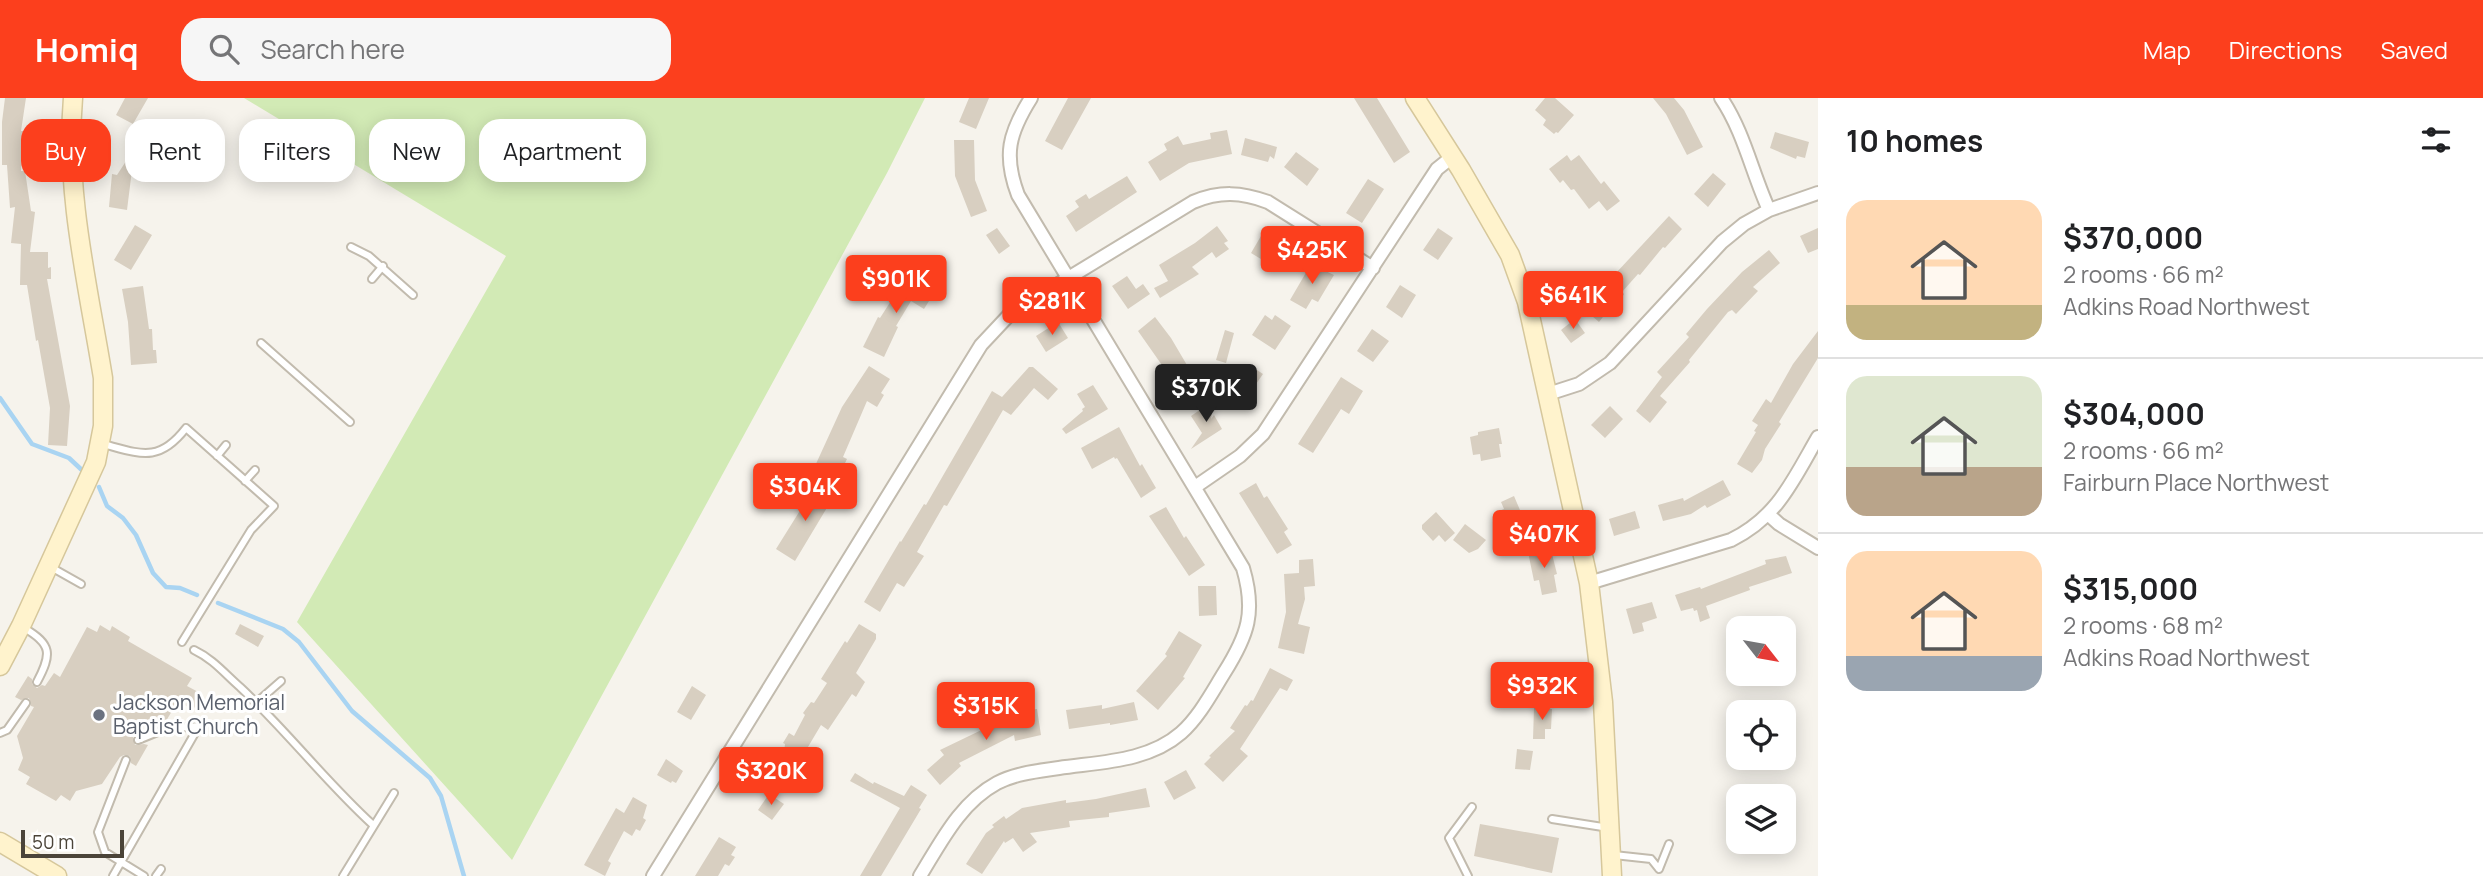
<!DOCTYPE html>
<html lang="en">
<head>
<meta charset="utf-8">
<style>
  :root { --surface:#fff; --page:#f6f6f6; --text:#202124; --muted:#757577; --line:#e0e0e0; --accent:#fc3f1d }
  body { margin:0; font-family:Manrope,sans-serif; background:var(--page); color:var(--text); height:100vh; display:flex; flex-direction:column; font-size:26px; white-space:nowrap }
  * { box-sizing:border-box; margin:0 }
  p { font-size:23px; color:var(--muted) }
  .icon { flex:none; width:38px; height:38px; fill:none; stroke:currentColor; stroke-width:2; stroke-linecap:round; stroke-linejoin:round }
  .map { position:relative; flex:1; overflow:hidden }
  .drawer { display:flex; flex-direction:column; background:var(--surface); width:665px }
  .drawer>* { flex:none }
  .top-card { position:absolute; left:21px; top:21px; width:665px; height:63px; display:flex; gap:14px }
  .needle { width:46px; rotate:121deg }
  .buttons { position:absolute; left:1726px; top:518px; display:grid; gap:14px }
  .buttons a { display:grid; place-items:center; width:70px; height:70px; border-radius:14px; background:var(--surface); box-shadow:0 4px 18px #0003; font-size:35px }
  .scale { position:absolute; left:21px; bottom:18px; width:103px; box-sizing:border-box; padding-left:7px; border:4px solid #4b4439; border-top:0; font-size:19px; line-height:24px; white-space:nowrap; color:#4b4439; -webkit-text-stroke:5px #fff; paint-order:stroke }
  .price { position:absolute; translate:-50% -60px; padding:0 16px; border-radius:7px; background:var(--accent); color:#fff; font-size:23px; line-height:46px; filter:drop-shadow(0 2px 4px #0008) }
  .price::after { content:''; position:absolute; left:50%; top:42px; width:21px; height:16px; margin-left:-10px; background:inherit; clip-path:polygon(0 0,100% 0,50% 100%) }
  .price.selected { background:#222; color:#fff }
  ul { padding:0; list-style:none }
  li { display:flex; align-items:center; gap:21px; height:175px; padding:0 28px }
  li+li { border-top:2px solid var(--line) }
  li span { display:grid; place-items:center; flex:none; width:196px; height:140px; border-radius:21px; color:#555 }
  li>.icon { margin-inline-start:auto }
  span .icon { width:84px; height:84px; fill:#fffc; stroke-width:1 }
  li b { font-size:30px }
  h2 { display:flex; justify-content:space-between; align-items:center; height:84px; padding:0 28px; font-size:30px }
  .chip { padding:0 24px; border-radius:21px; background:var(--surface); box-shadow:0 4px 18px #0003; font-size:24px; line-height:63px }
  .chip.selected { background:var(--accent); color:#fff }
  header { display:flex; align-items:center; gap:42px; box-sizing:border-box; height:98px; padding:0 35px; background:var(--accent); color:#fff }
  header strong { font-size:33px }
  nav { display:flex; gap:38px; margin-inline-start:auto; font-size:24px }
  .search { width:490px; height:63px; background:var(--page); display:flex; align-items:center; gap:18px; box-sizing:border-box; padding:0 24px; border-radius:21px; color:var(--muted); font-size:26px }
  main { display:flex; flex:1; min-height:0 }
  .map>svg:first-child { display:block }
  .green { fill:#d2eab5 }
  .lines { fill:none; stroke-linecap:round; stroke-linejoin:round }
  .stream { stroke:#a9d4f2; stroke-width:4.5 }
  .building { fill:#d8cfc1 }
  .lane-casing { stroke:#c2bbae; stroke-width:10 }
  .street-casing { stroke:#c2bbae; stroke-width:16 }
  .secondary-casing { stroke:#d6c79b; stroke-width:21 }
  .lane { stroke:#fff; stroke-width:6 }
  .street { stroke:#fff; stroke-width:12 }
  .secondary { stroke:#fff3cd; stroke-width:18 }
  .worship-dot { fill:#6b7280; stroke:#fff; stroke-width:2.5 }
  .labels { text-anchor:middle; stroke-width:6; stroke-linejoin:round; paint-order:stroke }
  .worship-label { font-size:21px; fill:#5b616d; stroke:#fff; text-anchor:start }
</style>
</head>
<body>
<header>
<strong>Homiq</strong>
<div class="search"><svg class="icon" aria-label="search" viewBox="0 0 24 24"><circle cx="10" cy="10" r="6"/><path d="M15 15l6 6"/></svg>Search here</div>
<nav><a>Map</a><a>Directions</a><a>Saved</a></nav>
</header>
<main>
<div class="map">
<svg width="1818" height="778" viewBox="0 0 1818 778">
  <rect width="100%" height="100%" fill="#f6f3ec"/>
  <path class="green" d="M 244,0 L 925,0 L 887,75 L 512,762 L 297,524 L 506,158 Z"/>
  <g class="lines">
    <path class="stream" d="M 0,300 L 32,346 L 69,360 L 84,374
      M 99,389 L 107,408 L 123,420 L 136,437 L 153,475 L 166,489 L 180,490 L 197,497
      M 218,505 L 283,531 L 299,544 L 352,613 L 430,680 L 441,698 L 464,778"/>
  </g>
  <path class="building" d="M 5,0 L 26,0 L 21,33 L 23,33 L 21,73 L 25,73 L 31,113 L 35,114 L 30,154 L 48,154 L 48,170 L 51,169 L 51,181 L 47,181 L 70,308 L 67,348 L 48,347 L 50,310 L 38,242 L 36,243 L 27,187 L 20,187 L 21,146 L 11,145 L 15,109 L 10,110 L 7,67 L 2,67 L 2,24 Z
    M 125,0 L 148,0 L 133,26 L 116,17 Z
    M 969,0 L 989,0 L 976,31 L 959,24 Z
    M 1068,0 L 1091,0 L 1062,52 L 1045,43 Z
    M 1354,0 L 1377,0 L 1410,54 L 1394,65 Z
    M 1545,0 L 1555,0 L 1574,17 L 1558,35 L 1556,34 L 1554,36 L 1543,27 L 1546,22 L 1535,12 Z
    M 1653,0 L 1674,0 L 1684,12 L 1703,49 L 1687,57 L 1666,16 Z
    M 1227,32 L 1232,56 L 1189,65 L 1160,83 L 1148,64 L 1167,52 L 1164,46 L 1178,38 L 1183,47 L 1211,41 L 1210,35 Z
    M 1775,34 L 1809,44 L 1805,60 L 1797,58 L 1796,61 L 1770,50 Z
    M 138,37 L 159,51 L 141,78 L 132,72 L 127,112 L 109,109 L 112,76 L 117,77 L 130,57 L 127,55 Z
    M 1245,40 L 1277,49 L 1274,61 L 1270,58 L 1268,64 L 1241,57 Z
    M 954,42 L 974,42 L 975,82 L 987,113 L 971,119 L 955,78 Z
    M 1296,54 L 1319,71 L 1307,88 L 1284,69 Z
    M 1567,57 L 1571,63 L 1579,57 L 1601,86 L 1604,83 L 1620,103 L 1607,113 L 1599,103 L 1589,111 L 1574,91 L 1571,92 L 1563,82 L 1560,85 L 1549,71 Z
    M 1713,75 L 1726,86 L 1708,109 L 1694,96 Z
    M 1127,78 L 1137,94 L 1076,134 L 1066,118 L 1079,109 L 1075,103 L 1086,96 L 1089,101 Z
    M 1368,81 L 1384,91 L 1362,125 L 1346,115 Z
    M 1669,118 L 1682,131 L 1665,150 L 1663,149 L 1640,177 L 1638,176 L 1622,194 L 1624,196 L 1620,203 L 1613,212 L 1610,210 L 1599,224 L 1571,200 L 1579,193 L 1592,206 L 1616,175 Z
    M 135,127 L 152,137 L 131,172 L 114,162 Z
    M 1217,128 L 1228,143 L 1224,145 L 1229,151 L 1216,160 L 1212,154 L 1192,169 L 1199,176 L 1160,200 L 1154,190 L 1168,183 L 1159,167 L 1195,145 Z
    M 997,130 L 1010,148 L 999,156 L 986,137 Z
    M 1438,130 L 1453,140 L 1438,162 L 1423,152 Z
    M 1818,130 L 1818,151 L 1808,155 L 1800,138 Z
    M 1261,138 L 1286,152 L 1274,169 L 1251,155 Z
    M 1769,152 L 1780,165 L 1753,189 L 1758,193 L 1736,216 L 1732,212 L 1728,214 L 1689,262 L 1690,264 L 1660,298 L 1667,304 L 1650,325 L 1636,313 L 1662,279 L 1657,274 L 1689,239 L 1686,236 L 1707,211 L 1742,174 Z
    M 1311,166 L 1334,177 L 1318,204 L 1312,201 L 1306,211 L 1290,202 Z
    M 907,178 L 934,195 L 924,211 L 911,203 L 896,228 L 898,229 L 884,259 L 863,249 L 878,219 L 880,220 Z
    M 1127,178 L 1136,191 L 1143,186 L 1150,196 L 1128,211 L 1112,188 Z
    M 1400,187 L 1416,197 L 1402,220 L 1386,209 Z
    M 143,188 L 149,231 L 152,231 L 153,252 L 156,252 L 157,265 L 131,267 L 128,224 L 122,191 Z
    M 1265,217 L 1272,222 L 1275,217 L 1291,228 L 1275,252 L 1252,237 Z
    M 1155,219 L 1171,240 L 1194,279 L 1178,290 L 1138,233 Z
    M 1575,221 L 1585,235 L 1571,245 L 1561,232 Z
    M 1058,224 L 1068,240 L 1046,254 L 1036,238 Z
    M 1372,231 L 1389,243 L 1373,264 L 1357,253 Z
    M 1225,232 L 1234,235 L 1226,265 L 1216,262 Z
    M 1818,233 L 1818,260 L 1779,324 L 1781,326 L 1765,351 L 1762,362 L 1752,375 L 1737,366 L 1756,334 L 1754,333 L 1758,327 L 1752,323 L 1766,301 L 1771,305 L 1793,266 Z
    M 1248,266 L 1263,276 L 1247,299 L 1232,289 Z
    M 869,268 L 890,281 L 881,295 L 884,297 L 877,309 L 867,303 L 843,359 L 847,361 L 840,375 L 833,371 L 827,383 L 813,376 L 816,369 L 815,368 L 842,309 Z
    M 1029,269 L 1033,269 L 1058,291 L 1048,302 L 1034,290 L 1011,317 L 1003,312 L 947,408 L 944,407 L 917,454 L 924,458 L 904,489 L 897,485 L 880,514 L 864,504 L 900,443 L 901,444 L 924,406 L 926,407 L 992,293 L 1002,299 Z
    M 1341,279 L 1363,293 L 1349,316 L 1341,311 L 1313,355 L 1298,346 Z
    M 1093,287 L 1108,311 L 1066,336 L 1062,331 L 1083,313 L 1082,311 L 1085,309 L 1077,296 Z
    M 1207,307 L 1212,315 L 1211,321 L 1214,317 L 1222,331 L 1191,351 L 1202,335 L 1191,318 Z
    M 1610,308 L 1623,321 L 1605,340 L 1591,327 Z
    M 1119,329 L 1140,368 L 1142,366 L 1156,390 L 1141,400 L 1117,360 L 1115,361 L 1114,359 L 1092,371 L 1081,350 Z
    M 1499,330 L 1502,346 L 1499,346 L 1501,359 L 1481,363 L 1480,356 L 1473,357 L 1470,339 L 1478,337 L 1478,334 Z
    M 1723,382 L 1731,397 L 1707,410 L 1705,407 L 1691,416 L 1663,423 L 1658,407 L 1683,400 L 1684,403 Z
    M 1256,385 L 1264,400 L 1267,398 L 1288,431 L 1284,434 L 1292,447 L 1277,456 L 1239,395 Z
    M 816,387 L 834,398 L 795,463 L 776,451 Z
    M 1514,398 L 1528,431 L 1509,439 L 1499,413 L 1504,411 L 1501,404 Z
    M 1166,409 L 1184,440 L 1186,438 L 1205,467 L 1189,478 L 1149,418 Z
    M 1635,413 L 1640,430 L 1614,438 L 1609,421 Z
    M 1436,414 L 1455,435 L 1445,444 L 1439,437 L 1433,443 L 1422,431 L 1422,427 Z
    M 1465,426 L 1486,442 L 1478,451 L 1469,455 L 1453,442 Z
    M 1548,450 L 1550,456 L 1552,456 L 1557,476 L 1554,477 L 1557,494 L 1542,497 L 1539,482 L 1534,483 L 1528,454 Z
    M 1786,458 L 1792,475 L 1749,489 L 1750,492 L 1706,508 L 1710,520 L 1700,524 L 1697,512 L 1694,513 L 1693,510 L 1681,513 L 1675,497 L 1700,489 L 1701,491 L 1766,466 L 1765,462 Z
    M 1313,461 L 1315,488 L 1304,489 L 1305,501 L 1298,526 L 1310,529 L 1304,556 L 1278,550 L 1286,514 L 1284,476 L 1299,475 L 1299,462 Z
    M 1198,488 L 1216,488 L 1217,517 L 1199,518 Z
    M 1652,504 L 1657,520 L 1642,525 L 1644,533 L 1633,536 L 1626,511 Z
    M 240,526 L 264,538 L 258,549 L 235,536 Z
    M 859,526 L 876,536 L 876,541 L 856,575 L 865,584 L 856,599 L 852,596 L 828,632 L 821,627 L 792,676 L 777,667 L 784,655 L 785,646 L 783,645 L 789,635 L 794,638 L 805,617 L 803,615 L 811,604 L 814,605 L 827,585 L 821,581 L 845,543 L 847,545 Z
    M 100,527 L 110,533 L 112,528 L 130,539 L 128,543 L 192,580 L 187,588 L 202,596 L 193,612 L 178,603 L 166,623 L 123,634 L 133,639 L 135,647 L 144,646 L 148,647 L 136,668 L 131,665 L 130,658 L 124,657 L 120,659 L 102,686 L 76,693 L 70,703 L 61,697 L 56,703 L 26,686 L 30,679 L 18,672 L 23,660 L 17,638 L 34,609 L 31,608 L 29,600 L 21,602 L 15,599 L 28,578 L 32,581 L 32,586 L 37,590 L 42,587 L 45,588 L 54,575 L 60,579 L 87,529 L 97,534 Z
    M 1179,533 L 1202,547 L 1183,579 L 1185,580 L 1158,612 L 1136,593 L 1167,558 L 1165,556 Z
    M 1270,570 L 1293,582 L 1287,593 L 1280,590 L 1240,651 L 1248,658 L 1223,684 L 1204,666 L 1211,659 L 1209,658 L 1235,633 L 1230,630 L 1245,607 L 1247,608 L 1251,602 L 1253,603 Z
    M 692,588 L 706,597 L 691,622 L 677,614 Z
    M 1134,604 L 1138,622 L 1110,627 L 1110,625 L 1069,631 L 1066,612 L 1102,607 L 1102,611 Z
    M 1534,610 L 1552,611 L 1551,631 L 1545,631 L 1545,641 L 1533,641 Z
    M 1037,611 L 1041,637 L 1015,643 L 1014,637 L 959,665 L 961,668 L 940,687 L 927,672 L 944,657 L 940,652 L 996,625 L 1005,624 L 1004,615 Z
    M 1517,651 L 1533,653 L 1530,672 L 1515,671 Z
    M 666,661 L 683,673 L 676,685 L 672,683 L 671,685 L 657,677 Z
    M 1186,672 L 1196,690 L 1174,702 L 1164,684 Z
    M 855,675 L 873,686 L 874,684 L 904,698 L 911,687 L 927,697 L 919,710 L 921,711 L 881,778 L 860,778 L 900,710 L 850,683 Z
    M 1146,690 L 1150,709 L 1109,715 L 1109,719 L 1069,723 L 1070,729 L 1030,735 L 1037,744 L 1023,754 L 1013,740 L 1005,745 L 1004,743 L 982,776 L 966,766 L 986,735 L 994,729 L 992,727 L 1004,718 L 1006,721 L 1022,710 L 1066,702 L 1066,705 L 1096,701 Z
    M 769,696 L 784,706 L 772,722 L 758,712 Z
    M 633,699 L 647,707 L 643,720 L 646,722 L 640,733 L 636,731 L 632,738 L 624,733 L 608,763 L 611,765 L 605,778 L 584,767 L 616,710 L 624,715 Z
    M 1480,726 L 1559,740 L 1552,775 L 1474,758 Z
    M 719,739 L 736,749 L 731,757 L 735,759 L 729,768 L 725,766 L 718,778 L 695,778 Z"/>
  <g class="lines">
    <g class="lane-casing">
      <path id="lane" d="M 351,149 L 369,158 L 413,197
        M 372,181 L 383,168
        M 261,245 L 350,324
        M 103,346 C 141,356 159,365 186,330 L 274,408 L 251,432 L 182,544
        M 217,358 L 226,347
        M 245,383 L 255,372
        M 49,468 L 81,486
        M 24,530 C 52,546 52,556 37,584
        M 194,552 C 213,561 225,576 240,589 C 287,633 325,683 372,726
        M 256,605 L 281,583
        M 0,635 L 7,632 L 26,605
        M 138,642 L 165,631 L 199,628
        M 126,662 L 98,734 L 105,754 L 144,778
        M 1552,721 L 1609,730
        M 1614,757 L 1651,761 L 1659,771
        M 1659,771 L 1669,746
        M 113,778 L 199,628
        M 156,778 L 161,771
        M 343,778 L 394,695
        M 1468,778 L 1449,740 L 1472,709"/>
    </g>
    <g class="street-casing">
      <path id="street" d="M 1721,0 C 1744,34 1752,75 1769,112
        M 1548,296 L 1579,286 L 1610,265 L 1722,144 L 1744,126 L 1769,112 L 1818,95
        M 1195,389 L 1240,358 L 1263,336 L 1437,71 L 1452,59
        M 1769,417 L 1779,426 L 1818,450
        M 1589,485 L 1731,442 C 1778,419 1793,382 1818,339
        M 653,778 L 981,247 L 1011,215 L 1193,104 C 1220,93 1241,94 1268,104 L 1373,170
        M 920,778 C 941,744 960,705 997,685 C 1016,675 1039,673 1059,670 C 1099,664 1148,664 1181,635 C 1199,619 1211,596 1224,575 C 1248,537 1256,514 1243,470 L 1018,97 C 1003,57 1009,35 1031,0"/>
    </g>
    <g class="secondary-casing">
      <path id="secondary" d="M 1415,0 L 1461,72 L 1510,157 L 1527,204 L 1589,485 L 1603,604 L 1612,778
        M 0,568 L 21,528 L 96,364 L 103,328 L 103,280 C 88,188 65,94 73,0
        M 0,744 L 57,778"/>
    </g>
    <use href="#lane" class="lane"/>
    <use href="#street" class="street"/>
    <use href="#secondary" class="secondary"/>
  </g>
  <circle class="worship-dot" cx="99" cy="617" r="7"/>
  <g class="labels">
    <g class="worship-label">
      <text x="113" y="612">Jackson Memorial<tspan x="113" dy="24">Baptist Church</tspan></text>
    </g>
  </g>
</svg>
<div class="buttons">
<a><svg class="needle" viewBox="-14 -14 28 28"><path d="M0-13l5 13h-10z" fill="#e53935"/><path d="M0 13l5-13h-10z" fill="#757577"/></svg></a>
<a><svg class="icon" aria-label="locate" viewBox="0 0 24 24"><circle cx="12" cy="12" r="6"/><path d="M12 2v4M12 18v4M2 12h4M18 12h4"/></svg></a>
<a><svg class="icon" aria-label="layers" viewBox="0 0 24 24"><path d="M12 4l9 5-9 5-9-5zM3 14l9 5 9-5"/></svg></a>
</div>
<div class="scale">50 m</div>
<b class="price" style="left:1312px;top:188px">$425K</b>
<b class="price" style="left:896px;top:217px">$901K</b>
<b class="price" style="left:1573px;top:233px">$641K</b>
<b class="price" style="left:1052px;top:239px">$281K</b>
<b class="price selected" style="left:1206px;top:326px">$370K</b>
<b class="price" style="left:805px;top:425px">$304K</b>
<b class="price" style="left:1544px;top:472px">$407K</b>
<b class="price" style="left:1542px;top:624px">$932K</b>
<b class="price" style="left:986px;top:644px">$315K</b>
<b class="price" style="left:771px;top:709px">$320K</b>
<div class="top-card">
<a class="chip selected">Buy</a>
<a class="chip">Rent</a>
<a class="chip">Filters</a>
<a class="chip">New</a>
<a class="chip">Apartment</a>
</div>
</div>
<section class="drawer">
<h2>10 homes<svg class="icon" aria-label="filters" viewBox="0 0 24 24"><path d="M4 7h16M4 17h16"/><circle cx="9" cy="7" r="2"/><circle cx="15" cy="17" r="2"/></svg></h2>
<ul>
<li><span style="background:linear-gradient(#ffd9b3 75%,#c2b280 0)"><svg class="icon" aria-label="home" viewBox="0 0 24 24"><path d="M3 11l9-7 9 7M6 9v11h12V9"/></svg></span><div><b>$370,000</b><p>2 rooms · 66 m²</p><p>Adkins Road Northwest</p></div></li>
<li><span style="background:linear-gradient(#dfe7d0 65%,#b9a48a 0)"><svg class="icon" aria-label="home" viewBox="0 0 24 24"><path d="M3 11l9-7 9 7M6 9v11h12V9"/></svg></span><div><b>$304,000</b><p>2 rooms · 66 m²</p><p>Fairburn Place Northwest</p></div></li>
<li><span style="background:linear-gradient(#ffd9b3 75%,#9aa5b1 0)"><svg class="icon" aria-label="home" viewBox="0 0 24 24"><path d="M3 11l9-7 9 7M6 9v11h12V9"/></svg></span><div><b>$315,000</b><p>2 rooms · 68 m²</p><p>Adkins Road Northwest</p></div></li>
</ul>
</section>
</main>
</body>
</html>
